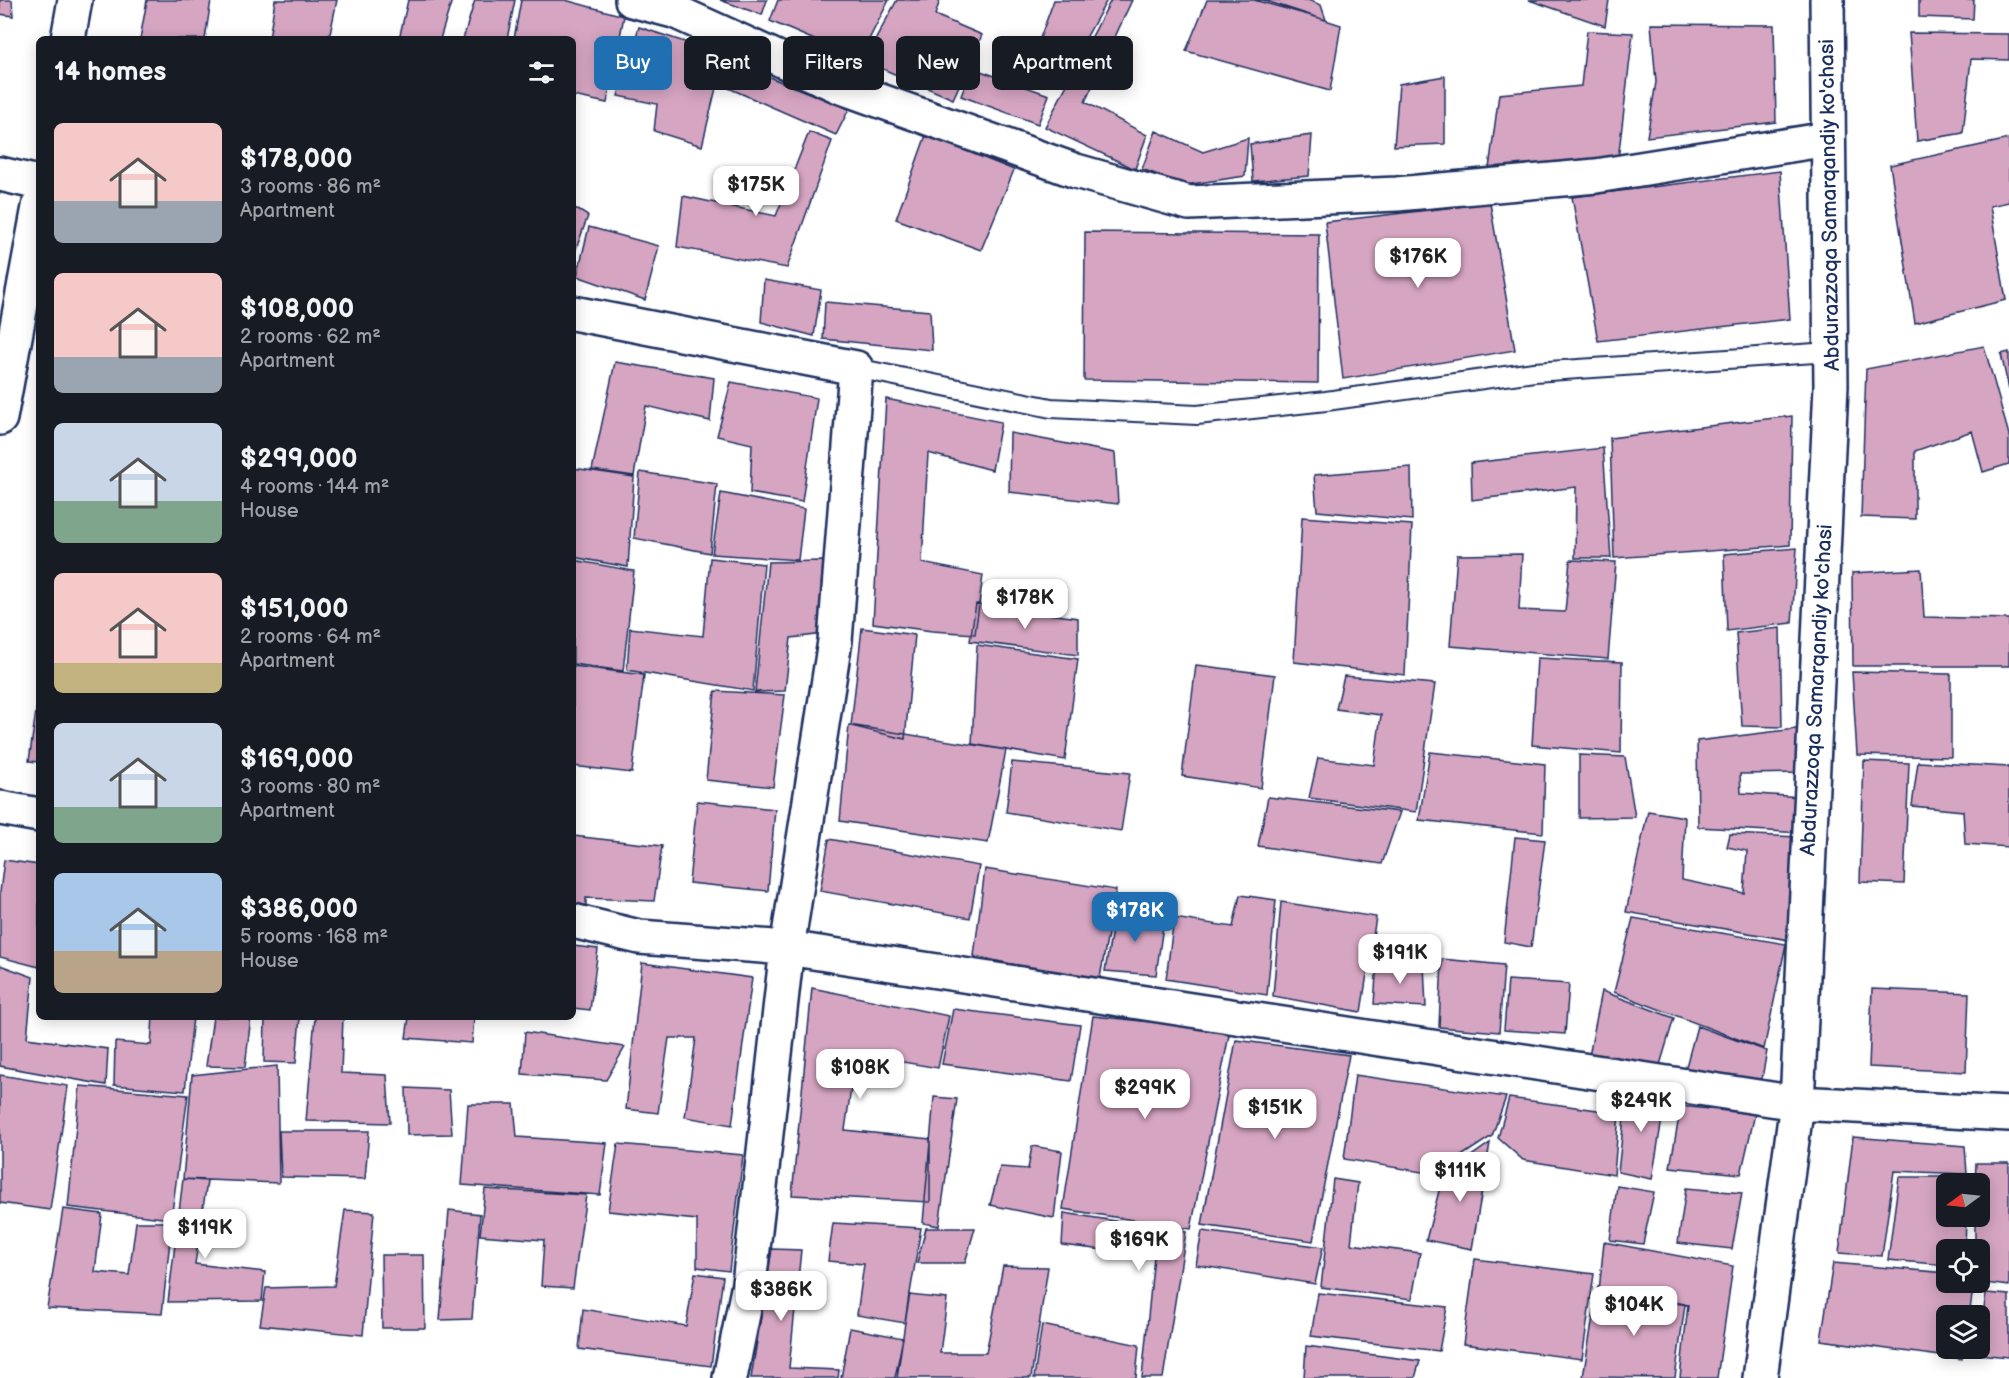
<!DOCTYPE html>
<html lang="en">
<head>
<meta charset="utf-8">
<style>
  :root { --surface:#171b24; --page:#20242c; --text:#f1f3f6; --muted:#9ea1a6; --accent:#1f6fb2 }
  body { margin:0; font-family:"Balsamiq Sans",sans-serif; background:var(--page); color:var(--text); height:100vh; display:flex; flex-direction:column; font-size:22px; white-space:nowrap }
  * { box-sizing:border-box; margin:0 }
  p { font-size:20px; color:var(--muted) }
  .icon { flex:none; width:33px; height:33px; fill:none; stroke:currentColor; stroke-width:2; stroke-linecap:round; stroke-linejoin:round }
  .map { position:relative; flex:1; overflow:hidden }
  .drawer { position:absolute; left:36px; top:36px; width:540px; height:984px; display:flex; flex-direction:column; background:var(--surface); border-radius:9px; box-shadow:0 3px 15px #0003 }
  .drawer>* { flex:none }
  .hud { position:absolute; left:594px; top:36px; width:570px; height:54px; display:flex; gap:12px }
  .needle { width:39px; rotate:255deg }
  .tools { position:absolute; left:1936px; top:1173px; display:grid; gap:12px }
  .tools a { display:grid; place-items:center; width:54px; height:54px; border-radius:9px; background:var(--surface); box-shadow:0 3px 15px #0003; font-size:30px }
  .price { position:absolute; translate:-50% -51px; padding:0 14px; border-radius:12px; background:#fff; color:#222; font-size:20px; line-height:39px; filter:drop-shadow(0 2px 3px #0008) }
  .price::after { content:''; position:absolute; left:50%; top:36px; width:18px; height:14px; margin-left:-9px; background:inherit; clip-path:polygon(0 0,100% 0,50% 100%) }
  .price.selected { background:var(--accent); color:#fff }
  ul { padding:0; list-style:none }
  li { display:flex; align-items:center; gap:18px; height:150px; padding:0 18px }
  li span { display:grid; place-items:center; flex:none; width:168px; height:120px; border-radius:9px; color:#555 }
  li>.icon { margin-inline-start:auto }
  span .icon { width:72px; height:72px; fill:#fffc; stroke-width:1 }
  li b { font-size:26px }
  h2 { display:flex; justify-content:space-between; align-items:center; height:72px; padding:0 18px; font-size:26px }
  .chip { padding:0 21px; border-radius:9px; background:var(--surface); box-shadow:0 3px 15px #0003; font-size:21px; line-height:54px }
  .chip.selected { background:var(--accent); color:#fff }
  .map>svg:first-child { display:block }
  .building { fill:#d6a5c2; stroke:#1b2f5e; stroke-width:1.5 }
  .lines { fill:none; stroke-linecap:round; stroke-linejoin:round }
  .lane-casing { stroke:#1b2f5e; stroke-width:22 }
  .street-casing { stroke:#1b2f5e; stroke-width:38 }
  .secondary-casing { stroke:#1b2f5e; stroke-width:38 }
  .lane { stroke:#fff; stroke-width:18 }
  .street { stroke:#fff; stroke-width:33 }
  .secondary { stroke:#fff; stroke-width:33 }
  .labels { text-anchor:middle; stroke-width:5; stroke-linejoin:round; paint-order:stroke }
  .street-label { font-size:21px; fill:#1b2f5e; stroke:#fff }
</style>
</head>
<body>
<div class="map">
<svg width="2009" height="1378" viewBox="0 0 2009 1378">
  <rect width="100%" height="100%" fill="#fff"/>
  <filter id="ink" filterUnits="userSpaceOnUse"><feTurbulence type="fractalNoise" baseFrequency=".0167" numOctaves="2"/><feDisplacementMap in="SourceGraphic" scale="12" xChannelSelector="R" yChannelSelector="G"/><feConvolveMatrix kernelMatrix="1 2 1 2 8 2 1 2 1" color-interpolation-filters="sRGB"/></filter>
  <g filter="url(#ink)">
    <path class="building" d="M 0,0 L 12,0 L 13,16 L 0,14 Z
      M 147,0 L 211,0 L 205,39 L 140,39 Z
      M 275,0 L 337,0 L 329,39 L 269,39 Z
      M 408,0 L 452,0 L 440,39 L 399,39 Z
      M 475,0 L 515,0 L 507,39 L 463,39 Z
      M 521,0 L 565,0 L 624,16 L 607,103 L 573,96 L 573,39 L 514,39 Z
      M 720,0 L 767,0 L 762,15 Z
      M 778,0 L 889,0 L 859,59 L 770,21 Z
      M 897,0 L 940,0 L 935,15 L 982,35 L 953,99 L 864,61 Z
      M 1054,0 L 1107,0 L 1062,81 L 1028,71 Z
      M 1111,0 L 1132,0 L 1085,102 L 1147,135 L 1135,169 L 1045,127 Z
      M 1207,0 L 1263,0 L 1341,25 L 1330,91 L 1186,51 Z
      M 1254,0 L 1308,0 L 1321,5 L 1326,20 Z
      M 1529,0 L 1609,0 L 1605,26 Z
      M 1919,0 L 1974,0 L 1973,19 L 1919,17 Z
      M 1651,24 L 1774,25 L 1776,122 L 1647,137 L 1656,82 Z
      M 639,27 L 724,55 L 702,146 L 654,131 L 657,104 L 618,96 Z
      M 1587,31 L 1633,33 L 1618,160 L 1488,176 L 1499,94 L 1581,86 Z
      M 1909,33 L 2009,34 L 2009,60 L 1971,59 L 1963,133 L 1917,141 Z
      M 729,61 L 849,109 L 836,135 L 724,86 Z
      M 972,68 L 1049,95 L 1038,124 L 961,96 Z
      M 1445,76 L 1445,144 L 1394,146 L 1399,84 Z
      M 1156,131 L 1203,152 L 1248,138 L 1245,176 L 1185,185 L 1142,169 Z
      M 809,132 L 832,141 L 787,268 L 677,247 L 683,196 L 776,216 Z
      M 926,135 L 1014,170 L 981,250 L 896,219 Z
      M 1312,135 L 1309,176 L 1253,181 L 1250,144 Z
      M 2009,139 L 2009,202 L 1990,206 L 2006,300 L 1915,323 L 1890,165 Z
      M 1780,171 L 1790,319 L 1598,341 L 1572,197 Z
      M 1490,203 L 1515,350 L 1343,379 L 1325,222 Z
      M 573,207 L 588,216 L 573,257 Z
      M 589,227 L 659,246 L 645,300 L 577,276 Z
      M 1085,232 L 1319,234 L 1318,383 L 1084,380 Z
      M 764,280 L 821,290 L 814,336 L 761,322 Z
      M 825,302 L 930,311 L 932,350 L 823,339 Z
      M 1984,346 L 2009,435 L 2009,464 L 1983,472 L 1972,431 L 1915,451 L 1915,519 L 1861,517 L 1866,369 Z
      M 2009,352 L 2009,390 L 2001,354 Z
      M 615,362 L 714,378 L 710,421 L 646,406 L 634,476 L 592,470 Z
      M 731,382 L 817,398 L 802,502 L 750,493 L 752,444 L 717,436 Z
      M 886,399 L 1001,422 L 992,470 L 928,453 L 922,563 L 983,575 L 975,634 L 932,631 L 873,623 Z
      M 1792,416 L 1790,545 L 1614,558 L 1610,438 Z
      M 1010,433 L 1115,453 L 1118,504 L 1009,492 Z
      M 1603,448 L 1611,558 L 1575,558 L 1576,487 L 1472,500 L 1471,463 Z
      M 1411,467 L 1412,520 L 1317,511 L 1314,475 Z
      M 573,468 L 634,477 L 628,567 L 573,557 Z
      M 640,472 L 717,484 L 710,553 L 634,538 Z
      M 721,493 L 804,509 L 798,560 L 712,554 Z
      M 1302,517 L 1412,525 L 1405,675 L 1294,662 Z
      M 1797,548 L 1792,623 L 1727,631 L 1724,554 Z
      M 1522,554 L 1519,610 L 1565,612 L 1570,560 L 1616,562 L 1608,659 L 1450,646 L 1457,555 Z
      M 710,558 L 764,564 L 753,691 L 627,670 L 630,628 L 703,636 Z
      M 573,560 L 634,571 L 623,671 L 573,664 Z
      M 824,561 L 824,634 L 791,638 L 785,691 L 755,692 L 768,562 Z
      M 1921,569 L 1924,617 L 2009,619 L 2009,666 L 1853,666 L 1852,573 Z
      M 976,604 L 1078,618 L 1078,655 L 970,641 Z
      M 862,628 L 915,635 L 905,739 L 851,726 Z
      M 1780,628 L 1782,727 L 1742,726 L 1736,633 Z
      M 977,645 L 1078,659 L 1065,760 L 972,744 Z
      M 1537,658 L 1622,662 L 1621,753 L 1532,745 Z
      M 1196,665 L 1275,675 L 1261,788 L 1182,776 Z
      M 573,666 L 644,675 L 632,773 L 573,766 Z
      M 1852,672 L 1951,674 L 1951,757 L 1857,755 Z
      M 1344,676 L 1435,684 L 1416,812 L 1309,798 L 1318,758 L 1374,765 L 1381,715 L 1336,709 Z
      M 39,690 L 39,762 L 29,761 Z
      M 715,691 L 785,695 L 773,787 L 706,780 Z
      M 849,725 L 1006,750 L 988,843 L 840,821 Z
      M 1804,728 L 1805,773 L 1740,774 L 1741,793 L 1803,797 L 1803,833 L 1698,827 L 1697,741 Z
      M 1430,752 L 1545,764 L 1543,833 L 1419,820 Z
      M 1579,755 L 1625,757 L 1635,817 L 1579,818 Z
      M 1864,761 L 1909,763 L 1904,884 L 1860,882 Z
      M 1012,762 L 1130,773 L 1121,831 L 1006,812 Z
      M 1918,762 L 2009,767 L 2009,847 L 1965,844 L 1963,811 L 1912,806 Z
      M 1268,797 L 1400,812 L 1382,864 L 1258,846 Z
      M 697,801 L 775,809 L 768,891 L 689,883 Z
      M 1648,811 L 1685,817 L 1682,880 L 1744,893 L 1747,851 L 1727,847 L 1730,834 L 1798,837 L 1795,941 L 1626,912 Z
      M 573,836 L 662,846 L 654,901 L 586,898 L 586,912 L 573,911 Z
      M 1515,837 L 1545,840 L 1531,947 L 1504,942 Z
      M 829,839 L 979,866 L 970,918 L 820,891 Z
      M 4,860 L 39,865 L 39,967 L 0,957 L 0,892 Z
      M 985,869 L 1116,890 L 1099,983 L 974,956 Z
      M 1240,895 L 1276,900 L 1267,995 L 1166,979 L 1174,918 L 1233,927 Z
      M 1281,902 L 1376,917 L 1361,1012 L 1273,996 Z
      M 1115,912 L 1165,912 L 1156,975 L 1105,971 Z
      M 1633,918 L 1786,944 L 1764,1049 L 1614,992 Z
      M 573,946 L 598,949 L 590,1010 L 573,1008 Z
      M 1442,959 L 1504,965 L 1499,1032 L 1439,1027 Z
      M 1377,961 L 1424,965 L 1426,1007 L 1374,1004 Z
      M 642,963 L 752,978 L 732,1125 L 685,1117 L 696,1038 L 669,1038 L 658,1113 L 626,1109 Z
      M 0,965 L 33,977 L 27,1038 L 108,1049 L 106,1085 L 0,1066 Z
      M 1508,980 L 1569,984 L 1565,1034 L 1504,1030 Z
      M 812,988 L 949,1016 L 938,1068 L 856,1054 L 845,1130 L 930,1139 L 930,1202 L 792,1195 Z
      M 1872,989 L 1969,993 L 1966,1072 L 1869,1067 Z
      M 1602,991 L 1674,1018 L 1657,1075 L 1589,1056 Z
      M 953,1009 L 1080,1025 L 1071,1081 L 942,1064 Z
      M 1093,1016 L 1230,1030 L 1191,1229 L 1063,1209 Z
      M 153,1017 L 193,1017 L 185,1091 L 114,1085 L 115,1042 L 151,1045 Z
      M 213,1017 L 251,1017 L 245,1067 L 206,1066 Z
      M 265,1017 L 300,1017 L 296,1063 L 264,1062 Z
      M 315,1017 L 343,1017 L 341,1073 L 387,1075 L 390,1123 L 306,1121 Z
      M 409,1017 L 474,1017 L 472,1043 L 406,1038 Z
      M 1697,1026 L 1767,1051 L 1759,1094 L 1684,1074 Z
      M 525,1032 L 625,1047 L 606,1080 L 522,1074 Z
      M 1236,1040 L 1349,1055 L 1313,1241 L 1202,1225 Z
      M 277,1066 L 279,1183 L 183,1179 L 192,1075 Z
      M 0,1075 L 68,1086 L 50,1210 L 0,1203 Z
      M 1355,1075 L 1506,1097 L 1492,1136 L 1434,1174 L 1344,1159 Z
      M 80,1086 L 188,1095 L 171,1219 L 68,1207 Z
      M 406,1088 L 449,1090 L 452,1134 L 407,1135 Z
      M 1627,1091 L 1666,1095 L 1652,1179 L 1618,1172 Z
      M 934,1097 L 957,1099 L 939,1226 L 923,1223 Z
      M 1509,1098 L 1619,1113 L 1614,1175 L 1523,1160 L 1498,1138 Z
      M 468,1104 L 514,1104 L 517,1137 L 607,1143 L 600,1195 L 462,1185 Z
      M 1681,1106 L 1755,1114 L 1741,1174 L 1670,1167 Z
      M 279,1131 L 369,1131 L 365,1179 L 281,1177 Z
      M 1853,1137 L 1965,1146 L 1967,1174 L 1894,1171 L 1882,1256 L 1839,1253 Z
      M 1490,1143 L 1472,1249 L 1426,1240 L 1443,1176 Z
      M 618,1144 L 743,1155 L 729,1271 L 697,1267 L 697,1220 L 608,1211 Z
      M 1032,1146 L 1062,1151 L 1054,1218 L 990,1205 L 1000,1167 L 1028,1169 Z
      M 1976,1163 L 2009,1163 L 2009,1286 L 1977,1282 L 1980,1282 L 1980,1250 L 1975,1250 L 1975,1216 L 1980,1216 L 1980,1184 L 1975,1184 Z
      M 1899,1177 L 1967,1177 L 1967,1184 L 1947,1184 L 1947,1216 L 1966,1216 L 1965,1250 L 1947,1250 L 1947,1265 L 1888,1260 Z
      M 183,1179 L 207,1181 L 195,1264 L 265,1272 L 262,1301 L 168,1302 Z
      M 1333,1179 L 1358,1183 L 1351,1244 L 1420,1253 L 1412,1299 L 1321,1287 Z
      M 1617,1186 L 1654,1192 L 1643,1244 L 1610,1240 Z
      M 1686,1188 L 1742,1193 L 1732,1249 L 1678,1243 Z
      M 485,1189 L 586,1195 L 573,1288 L 541,1286 L 544,1240 L 480,1235 Z
      M 63,1209 L 102,1214 L 95,1272 L 129,1275 L 136,1222 L 172,1222 L 162,1314 L 47,1308 Z
      M 345,1210 L 374,1212 L 363,1335 L 260,1325 L 266,1288 L 334,1286 Z
      M 449,1210 L 480,1214 L 472,1319 L 440,1320 Z
      M 1064,1213 L 1186,1232 L 1163,1378 L 1142,1378 L 1154,1256 L 1062,1245 Z
      M 833,1223 L 921,1228 L 905,1323 L 857,1315 L 864,1264 L 828,1261 Z
      M 926,1228 L 975,1228 L 965,1263 L 917,1263 Z
      M 1202,1231 L 1323,1247 L 1315,1284 L 1196,1265 Z
      M 1604,1242 L 1733,1266 L 1717,1378 L 1680,1378 L 1688,1305 L 1599,1291 Z
      M 772,1249 L 801,1250 L 789,1368 L 839,1370 L 838,1378 L 751,1378 Z
      M 381,1255 L 424,1255 L 425,1328 L 382,1328 Z
      M 1475,1259 L 1594,1274 L 1582,1359 L 1463,1344 Z
      M 1833,1263 L 1947,1273 L 1947,1282 L 1974,1282 L 1969,1316 L 1947,1316 L 1947,1348 L 1963,1348 L 1962,1359 L 1821,1340 Z
      M 1003,1266 L 1048,1267 L 1031,1378 L 897,1378 L 909,1295 L 947,1299 L 940,1353 L 986,1353 Z
      M 695,1273 L 723,1277 L 711,1366 L 579,1349 L 583,1309 L 686,1326 Z
      M 1598,1287 L 1685,1304 L 1675,1378 L 1583,1377 Z
      M 1318,1293 L 1447,1307 L 1439,1351 L 1311,1336 Z
      M 1986,1293 L 2009,1295 L 2009,1357 L 1978,1354 Z
      M 1042,1325 L 1139,1345 L 1136,1378 L 1034,1378 Z
      M 850,1328 L 903,1338 L 895,1378 L 841,1378 Z
      M 1306,1346 L 1420,1361 L 1415,1378 L 1304,1378 Z"/>
    <g class="lines">
      <g class="lane-casing">
        <path id="lane" d="M 856,368 L 1051,408 L 1197,415 L 1326,401 L 1534,372 L 1830,352"/>
      </g>
      <g class="street-casing">
        <path id="street" d="M 632,0 L 674,11 L 839,86 L 1076,171 L 1189,203 L 1397,194 L 1596,176 L 1828,139
          M 0,174 L 39,183
          M 573,313 L 856,368 L 835,641 L 787,948 L 749,1284 L 730,1378
          M 0,808 L 39,815
          M 573,921 L 639,937 L 787,948 L 1797,1103 L 2009,1114
          M 1760,1378 L 1797,1103 L 1831,386 L 1827,0"/>
      </g>
      <g class="secondary-casing">
        <path id="secondary" d="M 68,39 L 75,0
          M 0,418 L 39,207"/>
      </g>
      <use href="#lane" class="lane"/>
      <use href="#street" class="street"/>
      <use href="#secondary" class="secondary"/>
    </g>
  </g>
  <g class="labels">
    <g class="street-label">
      <text transform="translate(1829 205) rotate(-91)" y="7">Abdurazzoqa Samarqandiy ko'chasi</text>
      <text transform="translate(1816 690) rotate(-87)" y="7">Abdurazzoqa Samarqandiy ko'chasi</text>
    </g>
  </g>
</svg>
<div class="tools">
<a><svg class="needle" viewBox="-14 -14 28 28"><path d="M0-13l5 13h-10z" fill="#e53935"/><path d="M0 13l5-13h-10z" fill="#9ea1a6"/></svg></a>
<a><svg class="icon" aria-label="locate" viewBox="0 0 24 24"><circle cx="12" cy="12" r="6"/><path d="M12 2v4M12 18v4M2 12h4M18 12h4"/></svg></a>
<a><svg class="icon" aria-label="layers" viewBox="0 0 24 24"><path d="M12 4l9 5-9 5-9-5zM3 14l9 5 9-5"/></svg></a>
</div>
<b class="price" style="left:756px;top:217px">$175K</b>
<b class="price" style="left:1418px;top:289px">$176K</b>
<b class="price" style="left:1025px;top:630px">$178K</b>
<b class="price selected" style="left:1135px;top:943px">$178K</b>
<b class="price" style="left:1400px;top:985px">$191K</b>
<b class="price" style="left:860px;top:1100px">$108K</b>
<b class="price" style="left:1145px;top:1120px">$299K</b>
<b class="price" style="left:1641px;top:1133px">$249K</b>
<b class="price" style="left:1275px;top:1140px">$151K</b>
<b class="price" style="left:1460px;top:1203px">$111K</b>
<b class="price" style="left:205px;top:1260px">$119K</b>
<b class="price" style="left:1139px;top:1272px">$169K</b>
<b class="price" style="left:781px;top:1322px">$386K</b>
<b class="price" style="left:1634px;top:1337px">$104K</b>
<div class="hud">
<a class="chip selected">Buy</a>
<a class="chip">Rent</a>
<a class="chip">Filters</a>
<a class="chip">New</a>
<a class="chip">Apartment</a>
</div>
<section class="drawer">
<h2>14 homes<svg class="icon" aria-label="filters" viewBox="0 0 24 24"><path d="M4 7h16M4 17h16"/><circle cx="9" cy="7" r="2"/><circle cx="15" cy="17" r="2"/></svg></h2>
<ul>
<li><span style="background:linear-gradient(#f6c9c9 65%,#9aa5b1 0)"><svg class="icon" aria-label="home" viewBox="0 0 24 24"><path d="M3 11l9-7 9 7M6 9v11h12V9"/></svg></span><div><b>$178,000</b><p>3 rooms · 86 m²</p><p>Apartment</p></div></li>
<li><span style="background:linear-gradient(#f6c9c9 70%,#9aa5b1 0)"><svg class="icon" aria-label="home" viewBox="0 0 24 24"><path d="M3 11l9-7 9 7M6 9v11h12V9"/></svg></span><div><b>$108,000</b><p>2 rooms · 62 m²</p><p>Apartment</p></div></li>
<li><span style="background:linear-gradient(#c9d6e8 65%,#7fa58c 0)"><svg class="icon" aria-label="home" viewBox="0 0 24 24"><path d="M3 11l9-7 9 7M6 9v11h12V9"/></svg></span><div><b>$299,000</b><p>4 rooms · 144 m²</p><p>House</p></div></li>
<li><span style="background:linear-gradient(#f6c9c9 75%,#c2b280 0)"><svg class="icon" aria-label="home" viewBox="0 0 24 24"><path d="M3 11l9-7 9 7M6 9v11h12V9"/></svg></span><div><b>$151,000</b><p>2 rooms · 64 m²</p><p>Apartment</p></div></li>
<li><span style="background:linear-gradient(#c9d6e8 70%,#7fa58c 0)"><svg class="icon" aria-label="home" viewBox="0 0 24 24"><path d="M3 11l9-7 9 7M6 9v11h12V9"/></svg></span><div><b>$169,000</b><p>3 rooms · 80 m²</p><p>Apartment</p></div></li>
<li><span style="background:linear-gradient(#a9c7e8 65%,#b9a48a 0)"><svg class="icon" aria-label="home" viewBox="0 0 24 24"><path d="M3 11l9-7 9 7M6 9v11h12V9"/></svg></span><div><b>$386,000</b><p>5 rooms · 168 m²</p><p>House</p></div></li>
</ul>
</section>
</div>
</body>
</html>
